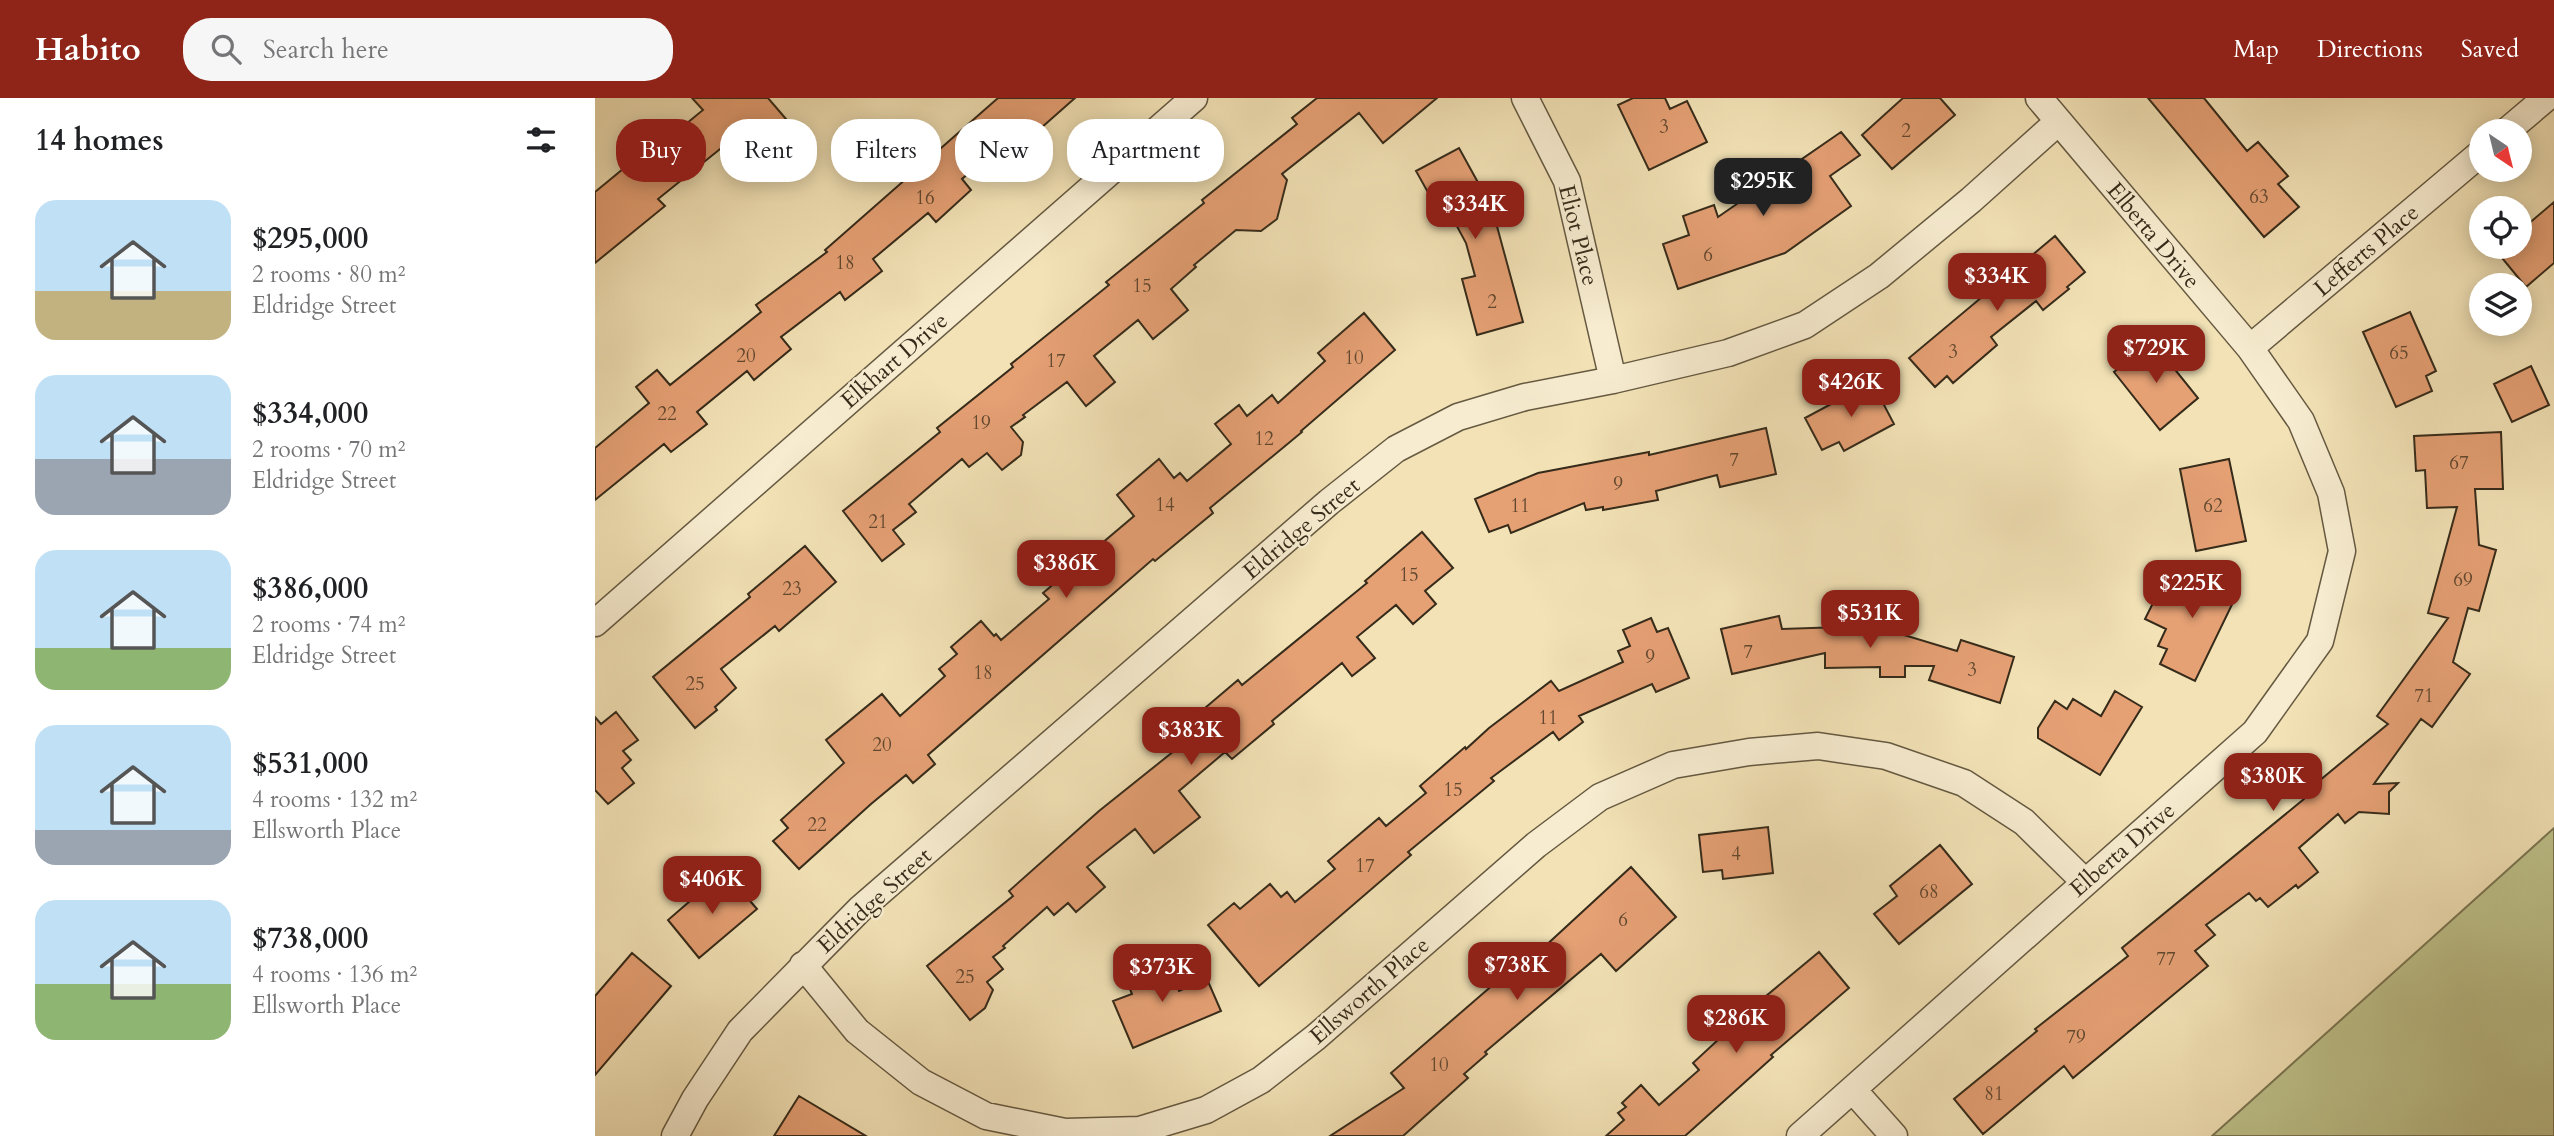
<!DOCTYPE html>
<html lang="en">
<head>
<meta charset="utf-8">
<style>
  :root { --surface:#fff; --page:#f6f6f6; --text:#202124; --muted:#757577; --accent:#8f2418 }
  body { margin:0; font-family:Cardo,serif; background:var(--page); color:var(--text); height:100vh; display:flex; flex-direction:column; font-size:26px; white-space:nowrap }
  * { box-sizing:border-box; margin:0 }
  p { font-size:23px; color:var(--muted) }
  .icon { flex:none; width:38px; height:38px; fill:none; stroke:currentColor; stroke-width:2; stroke-linecap:round; stroke-linejoin:round }
  .map { position:relative; flex:1; overflow:hidden }
  .drawer { display:flex; flex-direction:column; background:var(--surface); width:595px }
  .drawer>* { flex:none }
  .top-card { position:absolute; left:21px; top:21px; width:665px; height:63px; display:flex; gap:14px }
  .needle { width:46px; rotate:145deg }
  .tools { position:absolute; left:1874px; top:21px; display:grid; gap:14px }
  .tools a { display:grid; place-items:center; width:63px; height:63px; border-radius:50%; background:var(--surface); box-shadow:0 4px 18px #0003; font-size:35px }
  .price { position:absolute; translate:-50% -60px; padding:0 16px; border-radius:14px; background:var(--accent); color:#fff; font-size:23px; line-height:46px; filter:drop-shadow(0 2px 4px #0008) }
  .price::after { content:''; position:absolute; left:50%; top:42px; width:21px; height:16px; margin-left:-10px; background:inherit; clip-path:polygon(0 0,100% 0,50% 100%) }
  .price.selected { background:#222; color:#fff }
  ul { padding:0; list-style:none }
  li { display:flex; align-items:center; gap:21px; height:175px; padding:0 35px }
  li span { display:grid; place-items:center; flex:none; width:196px; height:140px; border-radius:21px; color:#555 }
  li>.icon { margin-inline-start:auto }
  span .icon { width:84px; height:84px; fill:#fffc; stroke-width:1 }
  li b { font-size:30px }
  h2 { display:flex; justify-content:space-between; align-items:center; height:84px; padding:0 35px; font-size:30px }
  .tag { padding:0 24px; border-radius:28px; background:var(--surface); box-shadow:0 4px 18px #0003; font-size:24px; line-height:63px }
  .tag.selected { background:var(--accent); color:#fff }
  header { display:flex; align-items:center; gap:42px; box-sizing:border-box; height:98px; padding:0 35px; background:var(--accent); color:#fff }
  header strong { font-size:33px }
  nav { display:flex; gap:38px; margin-inline-start:auto; font-size:24px }
  .search { width:490px; height:63px; background:var(--page); display:flex; align-items:center; gap:18px; box-sizing:border-box; padding:0 24px; border-radius:28px; color:var(--muted); font-size:26px }
  main { display:flex; flex:1; min-height:0 }
  .map>svg:first-child { display:block }
  .green { fill:#bec28b; stroke:#7a7652; stroke-width:2 }
  .building { fill:#e5a074; stroke:#362b1a; stroke-width:2 }
  .lines { fill:none; stroke-linecap:round; stroke-linejoin:round }
  .minor-casing { stroke:#655941; stroke-width:29 }
  .minor { stroke:#f7ecd0; stroke-width:26 }
  .labels { text-anchor:middle; stroke-width:5; stroke-linejoin:round; paint-order:stroke }
  .number-label { font-size:19px; fill:#624830 }
  .street-label { font-size:23px; fill:#362b1a; stroke:#f7ecd0 }
</style>
</head>
<body>
<header>
<strong>Habito</strong>
<div class="search"><svg class="icon" aria-label="search" viewBox="0 0 24 24"><circle cx="10" cy="10" r="6"/><path d="M15 15l6 6"/></svg>Search here</div>
<nav><a>Map</a><a>Directions</a><a>Saved</a></nav>
</header>
<main>
<section class="drawer">
<h2>14 homes<svg class="icon" aria-label="filters" viewBox="0 0 24 24"><path d="M4 7h16M4 17h16"/><circle cx="9" cy="7" r="2"/><circle cx="15" cy="17" r="2"/></svg></h2>
<ul>
<li><span style="background:linear-gradient(#bfe0f5 65%,#c2b280 0)"><svg class="icon" aria-label="home" viewBox="0 0 24 24"><path d="M3 11l9-7 9 7M6 9v11h12V9"/></svg></span><div><b>$295,000</b><p>2 rooms · 80 m²</p><p>Eldridge Street</p></div></li>
<li><span style="background:linear-gradient(#bfe0f5 60%,#9aa5b1 0)"><svg class="icon" aria-label="home" viewBox="0 0 24 24"><path d="M3 11l9-7 9 7M6 9v11h12V9"/></svg></span><div><b>$334,000</b><p>2 rooms · 70 m²</p><p>Eldridge Street</p></div></li>
<li><span style="background:linear-gradient(#bfe0f5 70%,#8fb573 0)"><svg class="icon" aria-label="home" viewBox="0 0 24 24"><path d="M3 11l9-7 9 7M6 9v11h12V9"/></svg></span><div><b>$386,000</b><p>2 rooms · 74 m²</p><p>Eldridge Street</p></div></li>
<li><span style="background:linear-gradient(#bfe0f5 75%,#9aa5b1 0)"><svg class="icon" aria-label="home" viewBox="0 0 24 24"><path d="M3 11l9-7 9 7M6 9v11h12V9"/></svg></span><div><b>$531,000</b><p>4 rooms · 132 m²</p><p>Ellsworth Place</p></div></li>
<li><span style="background:linear-gradient(#bfe0f5 60%,#8fb573 0)"><svg class="icon" aria-label="home" viewBox="0 0 24 24"><path d="M3 11l9-7 9 7M6 9v11h12V9"/></svg></span><div><b>$738,000</b><p>4 rooms · 136 m²</p><p>Ellsworth Place</p></div></li>
</ul>
</section>
<div class="map">
<svg width="1959" height="1038" viewBox="0 0 1959 1038">
  <rect width="100%" height="100%" fill="#f2e2b6"/>
  <filter id="stains"><feTurbulence type="fractalNoise" baseFrequency=".00286" numOctaves="4"/><feColorMatrix values="0 0 0 0 .2 0 0 0 0 .09 0 0 0 0 .02 0 0 0 .5 -.17"/></filter>
  <radialGradient id="worn" r=".72"><stop offset=".6" stop-color="#630" stop-opacity="0"/><stop offset="1" stop-color="#630" stop-opacity=".3"/></radialGradient>
  <path class="green" d="M 1959,730 L 1959,1038 L 1617,1038 Z"/>
  <path class="building" d="M 97,0 L 173,0 L 191,21 L 160,47 L 149,35 L 137,45 L 135,43 L 63,101 L 70,108 L 0,165 L 0,94 L 28,71 L 31,75 L 108,12 Z
    M 403,0 L 480,0 L 429,45 L 421,35 L 367,81 L 376,92 L 341,124 L 333,115 L 278,161 L 287,173 L 250,202 L 245,194 L 186,239 L 196,251 L 159,282 L 152,273 L 102,314 L 112,326 L 76,354 L 69,346 L 0,402 L 0,350 L 54,305 L 41,289 L 62,272 L 75,287 L 166,214 L 161,207 L 232,154 L 230,152 Z
    M 722,0 L 842,0 L 788,45 L 764,15 L 687,76 L 692,82 L 682,121 L 666,133 L 641,132 L 599,167 L 601,169 L 576,191 L 593,212 L 558,241 L 543,222 L 499,258 L 520,284 L 491,308 L 472,284 L 428,317 L 430,319 L 416,329 L 428,344 L 426,357 L 407,372 L 392,355 L 374,369 L 367,361 L 314,406 L 321,414 L 298,432 L 309,446 L 287,463 L 248,413 L 345,334 L 342,330 L 418,269 L 416,266 L 514,187 L 511,184 L 609,105 L 607,102 L 702,26 L 697,20 Z
    M 1038,0 L 1070,0 L 1075,11 L 1092,3 L 1112,44 L 1054,72 L 1023,7 Z
    M 1308,0 L 1345,0 L 1360,17 L 1297,71 L 1267,37 Z
    M 1553,0 L 1609,0 L 1652,53 L 1663,44 L 1693,78 L 1683,86 L 1704,109 L 1669,139 Z
    M 1246,34 L 1265,57 L 1235,78 L 1256,108 L 1190,155 L 1083,191 L 1068,146 L 1094,137 L 1088,118 L 1119,107 L 1123,119 Z
    M 864,50 L 897,110 L 928,224 L 882,237 L 867,181 L 880,178 L 871,145 L 857,119 L 849,123 L 821,73 Z
    M 1959,104 L 1959,165 L 1931,189 L 1898,149 L 1925,149 L 1925,133 Z
    M 1460,138 L 1490,174 L 1472,189 L 1474,191 L 1448,212 L 1441,203 L 1396,239 L 1402,247 L 1358,285 L 1352,278 L 1340,289 L 1314,260 Z
    M 1815,214 L 1841,273 L 1831,278 L 1837,293 L 1801,309 L 1768,234 Z
    M 769,215 L 800,252 L 706,333 L 707,334 L 615,410 L 618,415 L 560,463 L 558,461 L 333,657 L 340,666 L 318,685 L 311,677 L 276,706 L 204,771 L 178,743 L 193,730 L 186,722 L 249,665 L 231,642 L 287,596 L 305,618 L 350,578 L 344,571 L 362,556 L 356,549 L 386,523 L 399,538 L 401,536 L 406,542 L 454,501 L 448,495 L 539,418 L 522,397 L 564,361 L 579,380 L 585,375 L 592,383 L 636,346 L 620,326 L 644,307 L 652,318 L 677,297 L 683,305 L 730,263 L 723,255 Z
    M 1557,243 L 1603,300 L 1565,332 L 1519,274 Z
    M 1936,268 L 1954,307 L 1917,324 L 1899,286 Z
    M 1277,284 L 1299,326 L 1249,353 L 1244,344 L 1227,352 L 1210,320 Z
    M 1171,330 L 1181,376 L 1125,389 L 1122,377 L 1061,393 L 1063,402 L 1008,412 L 1008,409 L 991,412 L 989,405 L 916,435 L 913,427 L 894,434 L 880,401 L 943,375 L 1054,354 L 1054,357 Z
    M 1906,334 L 1908,391 L 1880,391 L 1884,447 L 1901,452 L 1884,513 L 1873,510 L 1858,564 L 1875,576 L 1837,629 L 1826,621 L 1779,686 L 1803,685 L 1794,694 L 1794,716 L 1764,714 L 1750,725 L 1743,716 L 1704,750 L 1723,774 L 1703,790 L 1701,787 L 1673,809 L 1665,800 L 1661,803 L 1654,795 L 1611,827 L 1620,837 L 1600,853 L 1613,868 L 1478,980 L 1469,968 L 1388,1036 L 1359,1001 L 1442,933 L 1440,931 L 1533,858 L 1527,850 L 1709,701 L 1707,697 L 1793,626 L 1782,618 L 1853,520 L 1833,515 L 1862,409 L 1832,410 L 1830,372 L 1821,373 L 1819,338 Z
    M 1634,361 L 1651,443 L 1601,453 L 1585,371 Z
    M 827,434 L 858,470 L 830,493 L 841,506 L 818,526 L 801,507 L 762,539 L 780,560 L 757,578 L 747,565 L 677,623 L 679,626 L 637,661 L 630,654 L 584,693 L 605,719 L 559,755 L 540,731 L 492,769 L 510,789 L 481,814 L 473,805 L 459,817 L 452,809 L 408,848 L 410,850 L 398,859 L 408,871 L 392,884 L 398,892 L 390,910 L 375,922 L 332,868 L 418,798 L 414,793 L 504,713 L 594,641 L 592,638 L 604,629 L 597,621 L 643,582 L 647,587 L 772,485 L 770,483 Z
    M 210,448 L 241,484 L 184,533 L 180,528 L 126,571 L 141,590 L 120,609 L 122,612 L 100,630 L 58,579 L 155,499 L 153,496 Z
    M 1601,469 L 1645,490 L 1600,583 L 1565,566 L 1572,551 L 1563,548 L 1571,531 L 1550,521 L 1568,485 L 1588,495 Z
    M 1283,496 L 1309,496 L 1309,537 L 1362,553 L 1366,542 L 1419,559 L 1405,605 L 1334,582 L 1339,568 L 1310,568 L 1310,579 L 1285,579 L 1285,569 L 1230,570 L 1230,555 L 1137,576 L 1126,531 L 1184,518 L 1187,531 L 1246,529 L 1246,517 L 1283,516 Z
    M 1056,520 L 1062,534 L 1073,530 L 1094,580 L 1061,594 L 1057,586 L 984,618 L 988,624 L 964,642 L 958,634 L 896,680 L 899,683 L 813,754 L 816,757 L 664,888 L 613,827 L 639,805 L 645,811 L 675,786 L 686,799 L 692,794 L 700,804 L 740,771 L 733,763 L 784,720 L 791,728 L 831,695 L 825,688 L 870,649 L 871,651 L 894,630 L 956,583 L 964,593 L 1028,564 L 1023,553 L 1035,548 L 1028,532 Z
    M 1520,593 L 1547,609 L 1505,677 L 1443,640 L 1443,630 L 1460,603 L 1472,611 L 1478,601 L 1506,618 Z
    M 21,614 L 43,642 L 28,653 L 36,662 L 27,670 L 39,685 L 13,706 L 0,692 L 0,619 L 6,626 Z
    M 1173,729 L 1178,775 L 1128,781 L 1127,772 L 1108,774 L 1104,737 Z
    M 1345,747 L 1377,786 L 1304,846 L 1279,816 L 1302,798 L 1295,788 Z
    M 1036,769 L 1081,819 L 1021,873 L 1006,856 L 890,954 L 892,956 L 869,976 L 873,980 L 808,1038 L 735,1038 L 809,990 L 796,975 L 944,847 L 947,851 Z
    M 136,781 L 162,811 L 104,860 L 73,822 L 117,784 L 123,791 Z
    M 1224,854 L 1254,890 L 1176,957 L 1178,959 L 1090,1038 L 1011,1038 L 1029,1022 L 1023,1015 L 1031,1009 L 1027,1005 L 1046,987 L 1064,1007 L 1104,972 L 1098,965 L 1165,903 Z
    M 37,855 L 76,888 L 0,977 L 0,898 Z
    M 571,861 L 584,893 L 612,881 L 626,913 L 538,950 L 518,903 L 537,896 L 530,879 Z
    M 204,998 L 271,1038 L 179,1038 Z"/>
  <g class="lines">
    <g class="minor-casing">
      <path id="minor" d="M 930,0 L 972,83 L 1018,282
        M 1912,33 L 1951,0
        M 1655,250 L 1886,55
        M 0,525 L 599,0
        M 208,867 L 262,933 L 326,984 L 391,1018 L 470,1034 L 545,1032 L 611,1012 L 666,982 L 721,939 L 941,747 L 1005,699 L 1078,667 L 1154,654 L 1223,648 L 1291,658 L 1369,685 L 1429,724 L 1490,784
        M 1258,992 L 1299,1038
        M 80,1038 L 100,1001 L 145,933 L 265,811 L 734,404 L 801,351 L 863,319 L 930,299 L 1018,282 L 1133,255 L 1210,227 L 1284,178 L 1376,102 L 1463,24
        M 1205,1038 L 1660,634 L 1725,543 L 1747,453 L 1736,395 L 1706,323 L 1655,250 L 1444,0"/>
    </g>
    <use href="#minor" class="minor"/>
  </g>
  <g class="labels">
    <g class="number-label">
      <text x="1069" y="35">3</text>
      <text x="1311" y="39">2</text>
      <text x="1664" y="105">63</text>
      <text x="330" y="106">16</text>
      <text x="1113" y="163">6</text>
      <text x="250" y="171">18</text>
      <text x="547" y="194">15</text>
      <text x="897" y="210">2</text>
      <text x="1358" y="260">3</text>
      <text x="1804" y="261">65</text>
      <text x="151" y="264">20</text>
      <text x="759" y="266">10</text>
      <text x="461" y="269">17</text>
      <text x="72" y="322">22</text>
      <text x="386" y="331">19</text>
      <text x="669" y="347">12</text>
      <text x="1139" y="368">7</text>
      <text x="1864" y="371">67</text>
      <text x="1023" y="392">9</text>
      <text x="570" y="413">14</text>
      <text x="925" y="414">11</text>
      <text x="1618" y="414">62</text>
      <text x="283" y="430">21</text>
      <text x="814" y="483">15</text>
      <text x="1868" y="488">69</text>
      <text x="197" y="497">23</text>
      <text x="1153" y="560">7</text>
      <text x="1055" y="565">9</text>
      <text x="1377" y="578">3</text>
      <text x="388" y="581">18</text>
      <text x="100" y="592">25</text>
      <text x="1829" y="604">71</text>
      <text x="953" y="626">11</text>
      <text x="287" y="653">20</text>
      <text x="858" y="698">15</text>
      <text x="222" y="733">22</text>
      <text x="1141" y="762">4</text>
      <text x="770" y="774">17</text>
      <text x="1334" y="800">68</text>
      <text x="1028" y="828">6</text>
      <text x="1571" y="867">77</text>
      <text x="370" y="885">25</text>
      <text x="1481" y="945">79</text>
      <text x="844" y="973">10</text>
      <text x="1399" y="1002">81</text>
    </g>
    <g class="street-label">
      <text transform="translate(984 137) rotate(76)" y="8">Eliot Place</text>
      <text transform="translate(1559 137) rotate(50)" y="8">Elberta Drive</text>
      <text transform="translate(1771 152) rotate(-40)" y="8">Lefferts Place</text>
      <text transform="translate(299 262) rotate(-41)" y="8">Elkhart Drive</text>
      <text transform="translate(706 430) rotate(-40)" y="8">Eldridge Street</text>
      <text transform="translate(1527 751) rotate(-41)" y="8">Elberta Drive</text>
      <text transform="translate(279 802) rotate(-42)" y="8">Eldridge Street</text>
      <text transform="translate(774 892) rotate(-41)" y="8">Ellsworth Place</text>
    </g>
  </g>
  <rect width="100%" height="100%" filter="url(#stains)"/>
  <rect width="100%" height="100%" fill="url(#worn)"/>
</svg>
<div class="tools">
<a><svg class="needle" viewBox="-14 -14 28 28"><path d="M0-13l5 13h-10z" fill="#e53935"/><path d="M0 13l5-13h-10z" fill="#757577"/></svg></a>
<a><svg class="icon" aria-label="locate" viewBox="0 0 24 24"><circle cx="12" cy="12" r="6"/><path d="M12 2v4M12 18v4M2 12h4M18 12h4"/></svg></a>
<a><svg class="icon" aria-label="layers" viewBox="0 0 24 24"><path d="M12 4l9 5-9 5-9-5zM3 14l9 5 9-5"/></svg></a>
</div>
<b class="price selected" style="left:1168px;top:120px">$295K</b>
<b class="price" style="left:880px;top:143px">$334K</b>
<b class="price" style="left:1402px;top:215px">$334K</b>
<b class="price" style="left:1561px;top:287px">$729K</b>
<b class="price" style="left:1256px;top:321px">$426K</b>
<b class="price" style="left:471px;top:502px">$386K</b>
<b class="price" style="left:1597px;top:522px">$225K</b>
<b class="price" style="left:1275px;top:552px">$531K</b>
<b class="price" style="left:596px;top:669px">$383K</b>
<b class="price" style="left:1678px;top:715px">$380K</b>
<b class="price" style="left:117px;top:818px">$406K</b>
<b class="price" style="left:922px;top:904px">$738K</b>
<b class="price" style="left:567px;top:906px">$373K</b>
<b class="price" style="left:1141px;top:957px">$286K</b>
<div class="top-card">
<a class="tag selected">Buy</a>
<a class="tag">Rent</a>
<a class="tag">Filters</a>
<a class="tag">New</a>
<a class="tag">Apartment</a>
</div>
</div>
</main>
</body>
</html>
